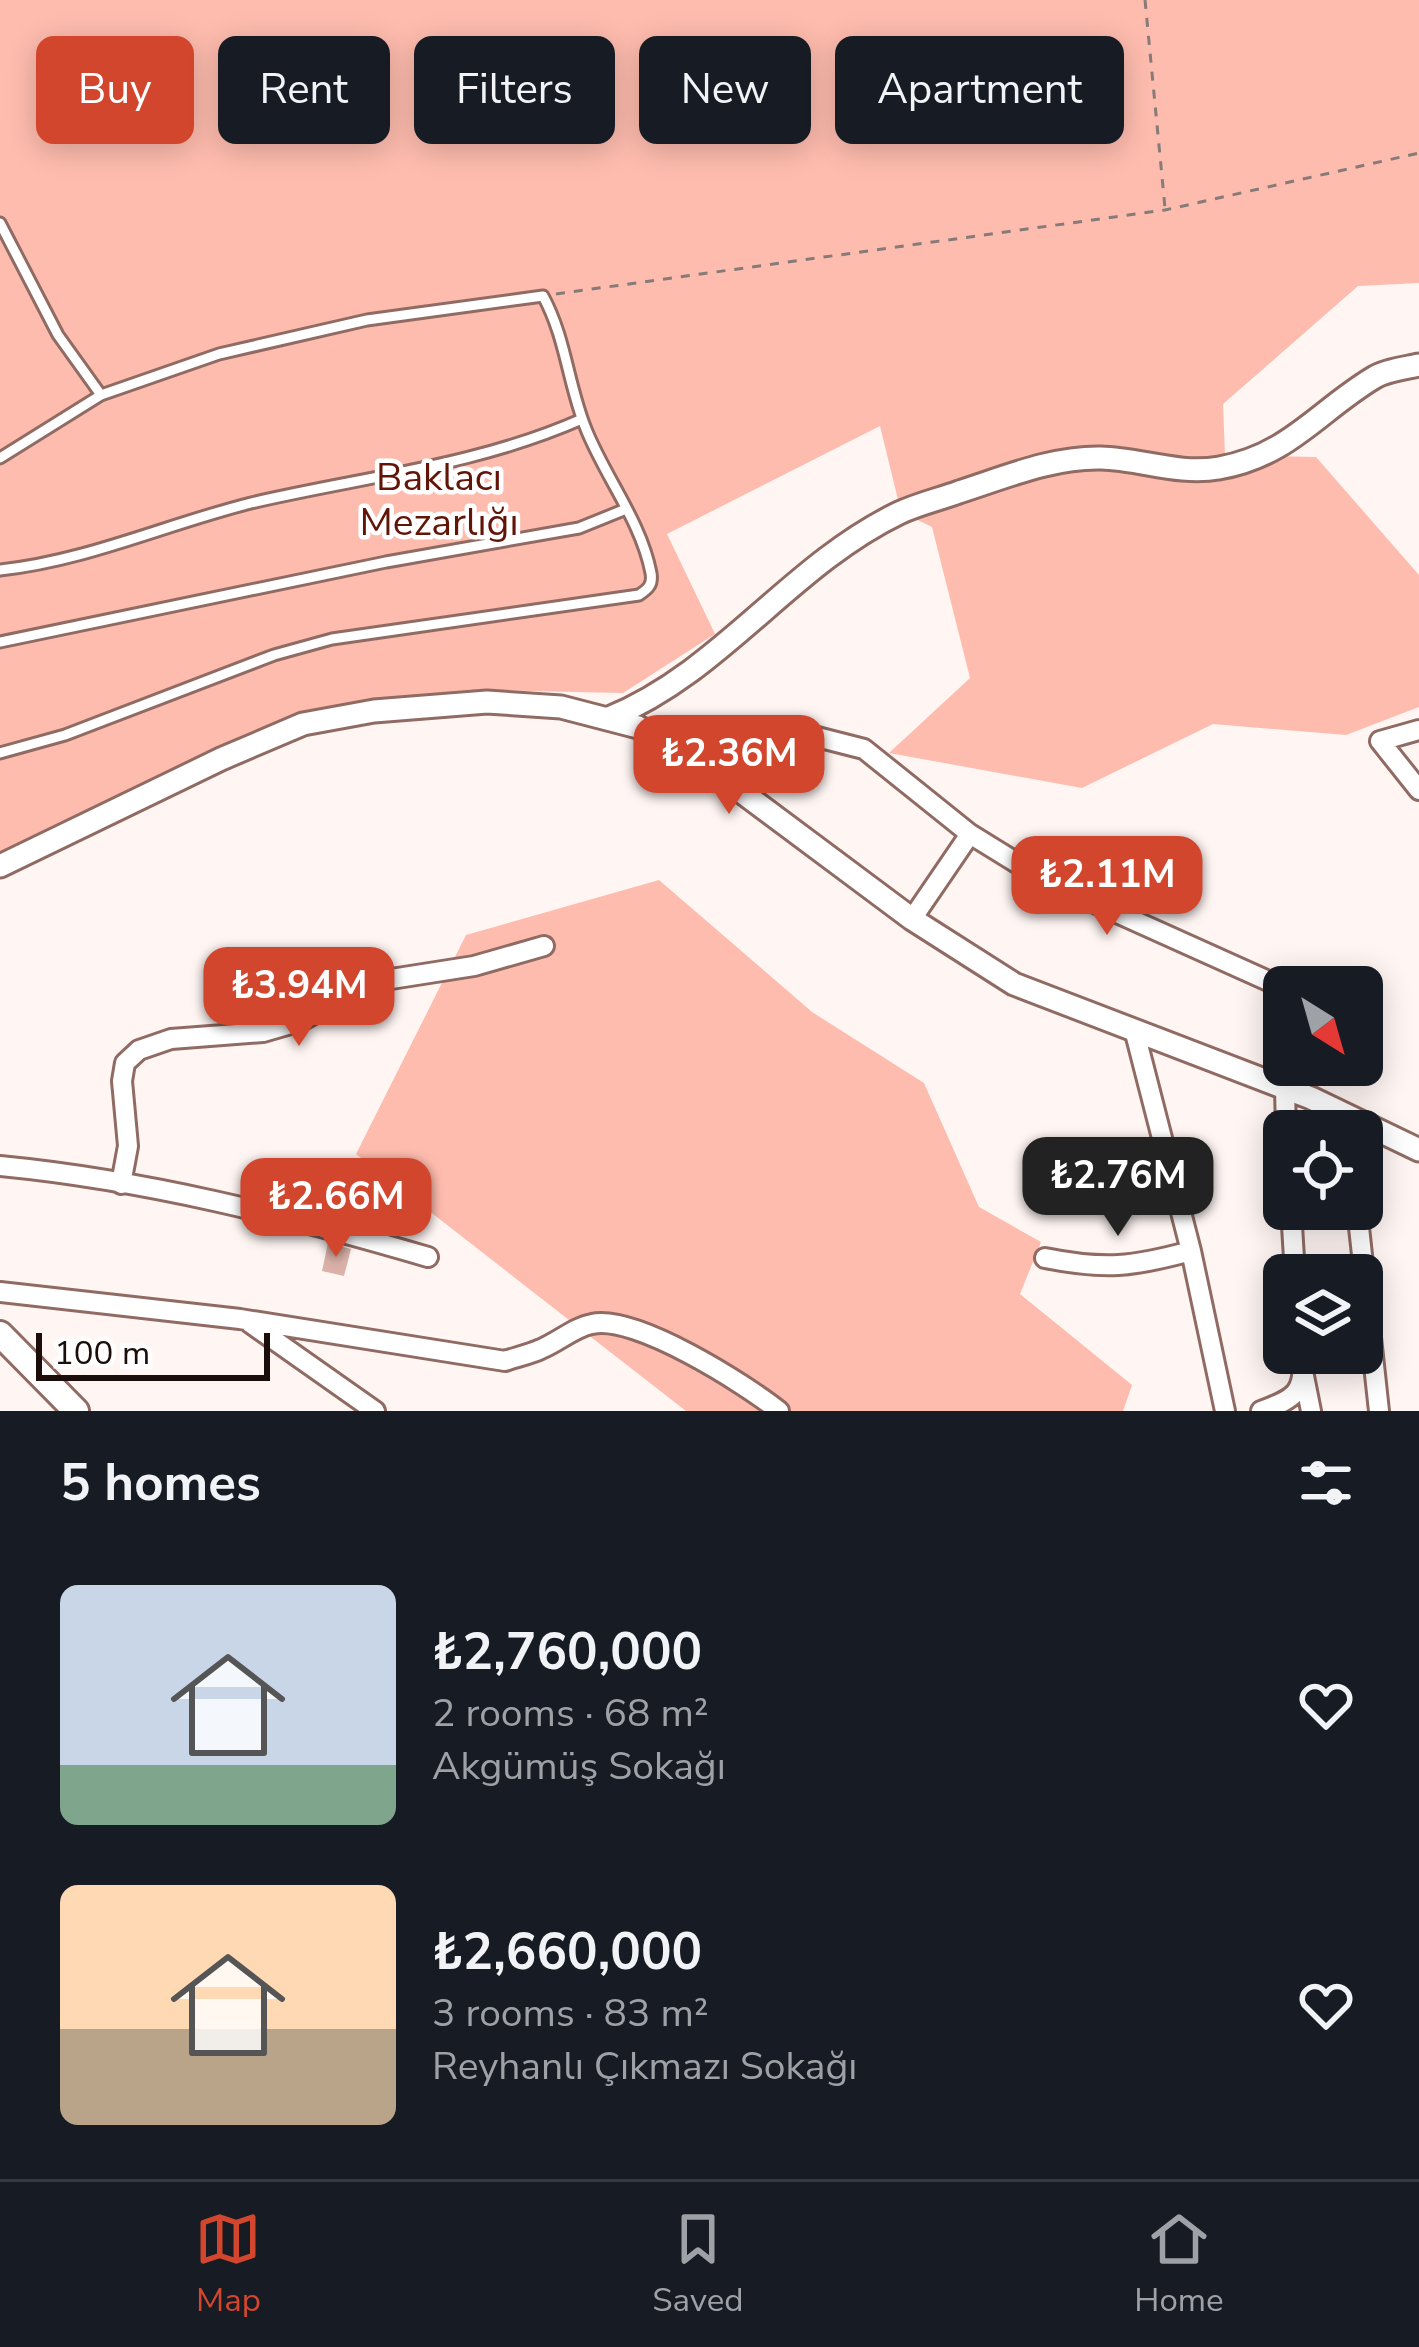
<!DOCTYPE html>
<html lang="en">
<head>
<meta charset="utf-8">
<style>
  :root { --surface:#171b24; --page:#242831; --text:#f1f3f6; --muted:#9ea1a6; --line:#363941; --accent:#d2462d }
  body { margin:0; font-family:"Nunito Sans",sans-serif; background:var(--page); color:var(--text); height:100vh; display:flex; flex-direction:column; font-size:45px; white-space:nowrap }
  * { box-sizing:border-box; margin:0 }
  p { font-size:39px; color:var(--muted) }
  .icon { flex:none; width:66px; height:66px; fill:none; stroke:currentColor; stroke-width:2; stroke-linecap:round; stroke-linejoin:round }
  .map { position:relative; height:1411px; overflow:hidden }
  .sheet { display:flex; flex-direction:column; background:var(--surface); flex:1 }
  .sheet>* { flex:none }
  .banner { position:absolute; left:36px; top:36px; width:1347px; height:108px; display:flex; gap:24px }
  .needle { width:78px; rotate:143deg }
  .buttons { position:absolute; left:1263px; top:966px; display:grid; gap:24px }
  .buttons a { display:grid; place-items:center; width:120px; height:120px; border-radius:18px; background:var(--surface); box-shadow:0 6px 30px #0003; font-size:60px }
  .scale { position:absolute; left:36px; bottom:30px; width:234px; box-sizing:border-box; padding-left:12px; border:6px solid #1a0d0a; border-top:0; font-size:33px; line-height:42px; white-space:nowrap; color:#1a0d0a; -webkit-text-stroke:9px #fff; paint-order:stroke }
  .price { position:absolute; translate:-50% -102px; padding:0 27px; border-radius:24px; background:var(--accent); color:#fff; font-size:39px; line-height:78px; filter:drop-shadow(0 3px 6px #0008) }
  .price::after { content:''; position:absolute; left:50%; top:72px; width:36px; height:27px; margin-left:-18px; background:inherit; clip-path:polygon(0 0,100% 0,50% 100%) }
  .price.active { background:#222; color:#fff }
  ul { padding:0; list-style:none }
  li { display:flex; align-items:center; gap:36px; height:300px; padding:0 60px }
  li span { display:grid; place-items:center; flex:none; width:336px; height:240px; border-radius:18px; color:#555 }
  li>.icon { margin-inline-start:auto }
  span .icon { width:144px; height:144px; fill:#fffc; stroke-width:1 }
  li b { font-size:51px }
  h2 { display:flex; justify-content:space-between; align-items:center; height:144px; padding:0 60px; font-size:51px }
  .chip { padding:0 42px; border-radius:18px; background:var(--surface); box-shadow:0 6px 30px #0003; font-size:42px; line-height:108px }
  .chip.active { background:var(--accent); color:#fff }
  .menu { display:flex; justify-content:space-around; align-items:center; height:168px; border-top:3px solid var(--line); background:var(--surface); font-size:33px; color:var(--muted) }
  .menu a { display:grid; justify-items:center; gap:6px }
  .menu .active { color:var(--accent) }
  .map>svg:first-child { display:block }
  .green { fill:#febcae }
  .building { fill:#dbb2a9 }
  .lines { fill:none; stroke-linecap:round; stroke-linejoin:round }
  .service-casing { stroke:#906b63; stroke-width:15 }
  .minor-casing { stroke:#906b63; stroke-width:24 }
  .tertiary-casing { stroke:#906b63; stroke-width:27 }
  .secondary-casing { stroke:#906b63; stroke-width:30 }
  .path { stroke:#867b78; stroke-width:3; stroke-dasharray:9 9; stroke-linecap:butt }
  .service { stroke:#fff; stroke-width:9 }
  .minor { stroke:#fff; stroke-width:18 }
  .tertiary { stroke:#fff; stroke-width:21 }
  .secondary { stroke:#fff; stroke-width:24 }
  .labels { text-anchor:middle; stroke-width:9; stroke-linejoin:round; paint-order:stroke }
  .park-label { font-size:39px; fill:#621407; stroke:#fff }
</style>
</head>
<body>
<div class="map">
<svg width="1419" height="1411" viewBox="0 0 1419 1411">
  <rect width="100%" height="100%" fill="#fff6f4"/>
  <path class="green" d="M 0,0 L 1419,0 L 1419,283 L 1358,286 L 1223,404 L 1225,455 L 1316,457 L 1419,575 L 1419,707 L 1346,735 L 1213,724 L 1082,788 L 889,753 L 970,678 L 932,527 L 901,512 L 880,426 L 667,534 L 715,634 L 623,693 L 481,690 L 295,717 L 0,858 Z
    M 659,880 L 812,1012 L 924,1083 L 979,1207 L 1041,1242 L 1020,1294 L 1132,1385 L 1123,1411 L 686,1411 L 356,1154 L 466,935 Z"/>
  <path class="building" d="M 328,1243 L 351,1249 L 344,1276 L 322,1271 Z"/>
  <g class="lines">
    <g class="service-casing">
      <path id="service" d="M 0,223 L 58,335 L 101,395
        M 0,458 L 101,395 L 219,354 L 367,320 L 543,296 C 566,338 568,385 586,429 C 605,477 641,521 651,573 C 653,585 648,589 639,595 L 332,639 L 274,655 L 65,735 L 0,753
        M 0,570 C 86,561 167,524 251,503 C 362,477 476,466 582,419
        M 0,642 L 386,562 L 579,528 L 626,509"/>
    </g>
    <g class="minor-casing">
      <path id="minor" d="M 1419,730 L 1380,741 L 1419,790
        M 727,781 L 817,737 L 864,749 L 970,834 L 912,919
        M 970,834 L 1046,881 L 1284,988
        M 1135,1033 L 1191,1251 L 1225,1411
        M 1279,1086 L 1290,1065
        M 1285,1088 L 1286,1131
        M 0,1166 C 145,1180 288,1216 428,1257
        M 121,1184 L 128,1146 L 122,1081 L 125,1063 L 139,1050 L 171,1039 L 263,1032 L 301,1021 L 372,982 L 474,966 L 544,946
        M 1291,1209 L 1295,1275
        M 1357,1209 L 1379,1411
        M 1045,1258 C 1105,1270 1132,1267 1191,1251
        M 0,1292 L 240,1319 L 505,1361 C 517,1357 530,1354 541,1349 C 558,1342 575,1327 592,1324 C 635,1314 745,1384 779,1411
        M 250,1323 L 375,1411
        M 1304,1376 L 1311,1411
        M 1261,1411 C 1296,1398 1306,1392 1302,1353"/>
    </g>
    <g class="tertiary-casing">
      <path id="tertiary" d="M 609,718 C 722,672 789,566 899,513 C 918,504 940,499 959,492 C 1006,477 1052,457 1101,458 C 1141,459 1178,475 1219,468 C 1289,456 1319,410 1375,377 C 1387,370 1405,368 1419,365
        M 0,866 L 221,759 L 303,724 L 374,711 L 487,702 L 561,707 L 638,727 L 692,755 L 912,919 L 1014,984 L 1311,1098 L 1419,1150"/>
    </g>
    <g class="secondary-casing">
      <path id="secondary" d="M 0,1334 L 76,1411"/>
    </g>
    <path class="path" d="M 1145,0 L 1165,208
      M 556,294 L 1165,210 L 1419,153"/>
    <use href="#service" class="service"/>
    <use href="#minor" class="minor"/>
    <use href="#tertiary" class="tertiary"/>
    <use href="#secondary" class="secondary"/>
  </g>
  <g class="labels">
    <g class="park-label">
      <text x="439" y="490">Baklacı<tspan x="439" dy="45">Mezarlığı</tspan></text>
    </g>
  </g>
</svg>
<div class="buttons">
<a><svg class="needle" viewBox="-14 -14 28 28"><path d="M0-13l5 13h-10z" fill="#e53935"/><path d="M0 13l5-13h-10z" fill="#9ea1a6"/></svg></a>
<a><svg class="icon" aria-label="locate" viewBox="0 0 24 24"><circle cx="12" cy="12" r="6"/><path d="M12 2v4M12 18v4M2 12h4M18 12h4"/></svg></a>
<a><svg class="icon" aria-label="layers" viewBox="0 0 24 24"><path d="M12 4l9 5-9 5-9-5zM3 14l9 5 9-5"/></svg></a>
</div>
<div class="scale">100 m</div>
<b class="price" style="left:729px;top:817px">₺2.36M</b>
<b class="price" style="left:1107px;top:938px">₺2.11M</b>
<b class="price" style="left:299px;top:1049px">₺3.94M</b>
<b class="price active" style="left:1118px;top:1239px">₺2.76M</b>
<b class="price" style="left:336px;top:1260px">₺2.66M</b>
<div class="banner">
<a class="chip active">Buy</a>
<a class="chip">Rent</a>
<a class="chip">Filters</a>
<a class="chip">New</a>
<a class="chip">Apartment</a>
</div>
</div>
<section class="sheet">
<h2>5 homes<svg class="icon" aria-label="filters" viewBox="0 0 24 24"><path d="M4 7h16M4 17h16"/><circle cx="9" cy="7" r="2"/><circle cx="15" cy="17" r="2"/></svg></h2>
<ul>
<li><span style="background:linear-gradient(#c9d6e8 75%,#7fa58c 0)"><svg class="icon" aria-label="home" viewBox="0 0 24 24"><path d="M3 11l9-7 9 7M6 9v11h12V9"/></svg></span><div><b>₺2,760,000</b><p>2 rooms · 68 m²</p><p>Akgümüş Sokağı</p></div><svg class="icon" aria-label="heart" viewBox="0 0 24 24"><path d="M12 20l-8-8c-3-5 5-10 8-4 3-6 11-1 8 4z"/></svg></li>
<li><span style="background:linear-gradient(#ffd9b3 60%,#b9a48a 0)"><svg class="icon" aria-label="home" viewBox="0 0 24 24"><path d="M3 11l9-7 9 7M6 9v11h12V9"/></svg></span><div><b>₺2,660,000</b><p>3 rooms · 83 m²</p><p>Reyhanlı Çıkmazı Sokağı</p></div><svg class="icon" aria-label="heart" viewBox="0 0 24 24"><path d="M12 20l-8-8c-3-5 5-10 8-4 3-6 11-1 8 4z"/></svg></li>
</ul>
</section>
<nav class="menu">
<a class="active"><svg class="icon" aria-label="map" viewBox="0 0 24 24"><path d="M3 6l6-2 6 2 6-2v14l-6 2-6-2-6 2zM9 4v14M15 6v14"/></svg>Map</a>
<a><svg class="icon" aria-label="saved" viewBox="0 0 24 24"><path d="M7 4h10v16l-5-4-5 4z"/></svg>Saved</a>
<a><svg class="icon" aria-label="home" viewBox="0 0 24 24"><path d="M3 11l9-7 9 7M6 9v11h12V9"/></svg>Home</a>
</nav>
</body>
</html>
